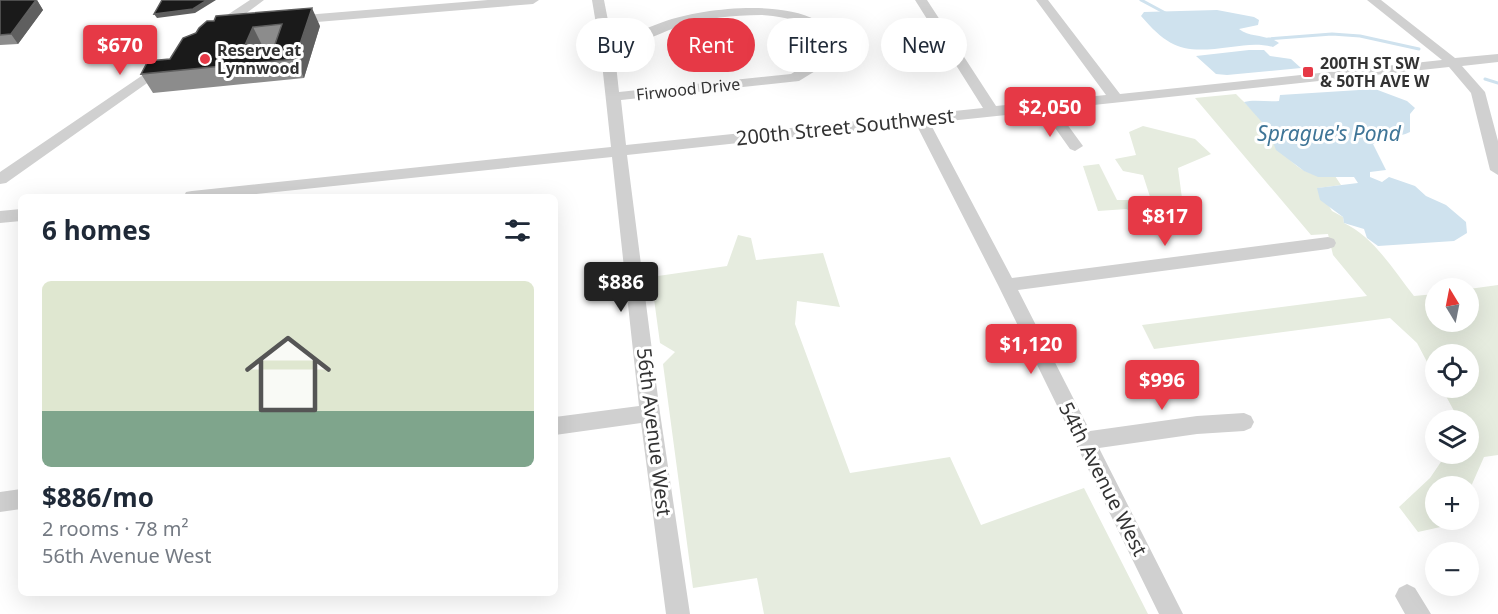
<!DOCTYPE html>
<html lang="en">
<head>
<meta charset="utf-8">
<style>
  :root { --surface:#fff; --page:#f2f2f3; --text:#1f2937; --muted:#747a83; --line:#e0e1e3; --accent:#e63946 }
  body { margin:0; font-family:"Noto Sans",sans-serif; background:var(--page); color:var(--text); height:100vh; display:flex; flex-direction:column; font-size:22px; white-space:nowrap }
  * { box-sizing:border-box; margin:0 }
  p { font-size:20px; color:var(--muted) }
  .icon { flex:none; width:33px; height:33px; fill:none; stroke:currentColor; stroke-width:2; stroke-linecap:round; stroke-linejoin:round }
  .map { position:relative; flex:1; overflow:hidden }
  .panel { position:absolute; left:18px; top:194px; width:540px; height:402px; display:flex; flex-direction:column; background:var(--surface); border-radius:9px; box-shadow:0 6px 24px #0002 }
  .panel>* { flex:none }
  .hud { position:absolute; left:576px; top:18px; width:570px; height:54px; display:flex; gap:12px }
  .needle { width:39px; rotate:350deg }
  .fabs { position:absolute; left:1425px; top:278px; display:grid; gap:12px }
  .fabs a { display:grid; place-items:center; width:54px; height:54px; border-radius:50%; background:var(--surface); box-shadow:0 6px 24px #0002; font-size:30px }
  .price { position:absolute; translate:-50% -51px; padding:0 14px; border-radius:6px; background:var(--accent); color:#fff; font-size:20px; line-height:39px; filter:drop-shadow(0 2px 3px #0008) }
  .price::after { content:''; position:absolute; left:50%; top:36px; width:18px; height:14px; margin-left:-9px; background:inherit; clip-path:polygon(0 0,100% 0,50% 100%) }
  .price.selected { background:#222; color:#fff }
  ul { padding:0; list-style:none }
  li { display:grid; align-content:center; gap:12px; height:318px; padding:0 24px }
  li+li { border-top:2px solid var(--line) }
  li span { display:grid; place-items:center; height:186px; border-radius:9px; color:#555 }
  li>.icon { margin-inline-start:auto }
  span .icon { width:108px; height:108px; fill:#fffc; stroke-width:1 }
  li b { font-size:26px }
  h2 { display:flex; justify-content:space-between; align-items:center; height:72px; padding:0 24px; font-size:26px }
  .tag { padding:0 21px; border-radius:27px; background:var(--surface); box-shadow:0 6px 24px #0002; font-size:21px; line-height:54px }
  .tag.selected { background:var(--accent); color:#fff }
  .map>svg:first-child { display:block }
  .green { fill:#e6ecdf }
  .water { fill:#cfe2ee }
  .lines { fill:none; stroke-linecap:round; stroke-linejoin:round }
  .stream { stroke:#cfe2ee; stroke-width:3 }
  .minor { fill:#d0d0d0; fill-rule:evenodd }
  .wall { fill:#8c8c8c; fill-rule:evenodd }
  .shaded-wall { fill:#5f5f5f }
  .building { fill:#1a1a1a; stroke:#5f5f5f; stroke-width:1.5; fill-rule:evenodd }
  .poi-dot { fill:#e63946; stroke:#fff; stroke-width:2 }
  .labels { text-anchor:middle; stroke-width:6; stroke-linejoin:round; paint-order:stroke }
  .far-poi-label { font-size:16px; font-weight:bold; fill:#333; stroke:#fff; text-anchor:start }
  .far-street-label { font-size:16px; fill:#333; stroke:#fff }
  .street-label { font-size:20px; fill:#333; stroke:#fff }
  .water-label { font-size:21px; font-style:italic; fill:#3f7597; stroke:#fff }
</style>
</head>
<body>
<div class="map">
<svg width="1498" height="614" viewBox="0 0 1498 614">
  <rect width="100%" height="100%" fill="#fff"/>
  <path class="green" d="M 1236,94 C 1247,105 1259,116 1267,129 C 1286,157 1298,178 1335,176 L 1341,185 L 1318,188 L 1332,211 L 1343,217 L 1344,223 C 1374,237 1394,271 1414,296 L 1435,294 L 1436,321 L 1468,321 L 1469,289 L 1498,285 L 1498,455 L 1484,457 L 1469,491 L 1468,486 L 1436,486 L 1436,519 L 1456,519 L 1454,524 L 1418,532 L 1399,507 L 1430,478 L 1447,453 L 1468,453 L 1468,420 L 1459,420 L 1441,387 L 1468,387 L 1468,354 L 1436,354 L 1435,377 L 1417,343 L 1390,318 L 1154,349 L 1142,325 L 1367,296 L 1333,255 L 1328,234 L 1311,235 L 1195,98 Z
    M 1143,126 L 1195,139 L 1211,154 L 1178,168 L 1185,221 L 1136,219 L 1127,209 L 1098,211 L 1083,166 L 1099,164 L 1117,200 L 1151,200 L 1143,175 L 1123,171 L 1115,159 L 1136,155 L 1129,132 Z
    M 738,235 L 751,238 L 756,260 L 823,253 L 840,307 L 797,301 L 795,324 L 850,473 L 950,457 L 981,525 L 1084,488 L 1148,614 L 764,614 L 757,578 L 693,588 L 663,364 L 675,352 L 660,343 L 651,277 L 727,266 Z"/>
  <path class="water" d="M 1217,10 L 1254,17 L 1259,20 L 1258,25 L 1239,29 C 1251,38 1266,34 1279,43 L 1273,47 C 1258,43 1246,45 1231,47 C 1186,53 1171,51 1141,16 L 1144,12 Z
    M 1249,50 L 1264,50 L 1270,56 L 1291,59 L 1301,68 L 1227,75 L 1216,74 L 1196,56 Z
    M 1375,89 L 1407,101 L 1415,108 L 1410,114 L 1410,132 C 1398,138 1385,136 1373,144 L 1386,170 L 1370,172 L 1370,177 L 1382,182 L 1389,177 L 1415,186 L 1426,196 L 1446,205 L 1466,222 L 1467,233 L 1454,241 L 1378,246 L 1367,238 L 1364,229 L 1344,223 L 1343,217 L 1320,200 L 1317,188 L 1358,183 L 1354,177 L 1318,177 L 1304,171 L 1276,150 L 1268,129 L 1244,102 C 1254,99 1267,102 1279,101 L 1280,95 Z"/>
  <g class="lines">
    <path class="stream" d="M 1141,0 L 1169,15
      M 1268,39 L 1332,34 L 1360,36 L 1419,49
      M 1485,79 L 1498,83"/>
    <path class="minor" d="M 250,0 L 264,0 L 222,31 L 212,31 L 211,28 L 212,25 Z
      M 488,0 L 539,0 L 533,4 L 293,24 L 287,20 L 293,16 Z
      M 592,0 L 604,0 L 613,46 C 629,37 645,28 663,22 C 702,8 779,0 816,20 C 824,25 831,36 837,44 L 825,65 L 799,81 L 621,100 L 626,145 L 983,108 L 915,0 L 927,0 L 996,106 L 1106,95 L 1036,0 L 1048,0 L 1120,94 L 1442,60 L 1367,0 L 1381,0 L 1455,58 L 1498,54 L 1498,62 L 1462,66 L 1485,92 L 1498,141 L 1498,175 L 1490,170 L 1471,93 L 1449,67 L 1056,109 L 1083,146 L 1075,151 L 1070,149 L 1043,111 L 930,123 L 1012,278 L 1328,237 L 1334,239 L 1336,243 L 1334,247 L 1328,249 L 1018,290 L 1090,431 L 1197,416 L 1244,413 L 1251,416 L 1254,422 L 1251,428 L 1244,431 L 1197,434 L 1099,448 L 1183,614 L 1159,614 L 998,285 L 916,124 L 627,155 L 660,413 L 690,614 L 666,614 L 641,423 L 555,435 L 555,417 L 639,406 L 612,157 L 238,196 L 184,196 L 186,192 L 192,191 L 611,147 L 601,54 ZM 762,15 C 793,18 804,20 823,44 L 815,59 L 791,74 L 619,92 L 615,56 C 671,26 698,16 762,15 Z
      M 162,62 L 167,63 L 169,66 L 167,69 L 6,183 L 0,184 L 0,172 Z
      M 21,209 L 21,221 L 0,223 L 0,211 Z
      M 21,489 L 21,509 L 0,512 L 0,492 Z
      M 1407,584 L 1415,588 L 1431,614 L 1405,614 L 1395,596 L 1399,588 Z"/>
  </g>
  <path class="wall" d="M 0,0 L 37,0 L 43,10 L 18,44 L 0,45 Z
    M 207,21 L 320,26 L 304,78 L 153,93 L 141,74 L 170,59 ZM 275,44 L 273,50 L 260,51 L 262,45 Z"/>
  <path class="shaded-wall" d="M 37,0 L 43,10 L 18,44 L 11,34 Z
    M 207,0 L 216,0 L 195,13 L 157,18 L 154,14 Z
    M 312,8 L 320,26 L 304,78 L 295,59 Z
    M 253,27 L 262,45 L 256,63 L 242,52 Z"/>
  <path class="building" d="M 0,0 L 36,0 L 11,34 L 0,35 Z
    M 162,0 L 207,0 L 193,9 L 154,14 Z
    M 312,8 L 295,59 L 141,74 L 148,61 L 170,59 L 183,38 L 196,33 L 199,28 L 207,21 L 214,21 L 216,16 ZM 282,24 L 273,50 L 242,52 L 253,27 Z"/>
  <g class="poi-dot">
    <circle cx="205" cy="59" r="6"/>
    <rect x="1302" y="66" width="12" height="12" rx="3"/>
  </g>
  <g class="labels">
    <g class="far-poi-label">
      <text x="217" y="56">Reserve at<tspan x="217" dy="18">Lynnwood</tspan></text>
      <text x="1320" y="69">200TH ST SW<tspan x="1320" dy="18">&amp; 50TH AVE W</tspan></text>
    </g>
    <g class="far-street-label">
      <text transform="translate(688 89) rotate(-6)" y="6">Firwood Drive</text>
    </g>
    <g class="street-label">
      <text transform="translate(845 127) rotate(-6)" y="7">200th Street Southwest</text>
      <text transform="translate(654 432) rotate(83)" y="7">56th Avenue West</text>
      <text transform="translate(1103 479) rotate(63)" y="7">54th Avenue West</text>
    </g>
    <g class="water-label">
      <text x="1329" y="141">Sprague's Pond</text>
    </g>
  </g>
</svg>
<div class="fabs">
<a><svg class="needle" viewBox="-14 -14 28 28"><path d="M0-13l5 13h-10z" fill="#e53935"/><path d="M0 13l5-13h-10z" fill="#747a83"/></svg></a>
<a><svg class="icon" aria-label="locate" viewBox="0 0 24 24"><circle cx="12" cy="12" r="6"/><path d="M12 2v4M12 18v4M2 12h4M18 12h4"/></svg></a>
<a><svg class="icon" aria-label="layers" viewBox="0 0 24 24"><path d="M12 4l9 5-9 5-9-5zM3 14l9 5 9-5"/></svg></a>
<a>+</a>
<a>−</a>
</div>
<b class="price" style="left:120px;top:76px">$670</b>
<b class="price" style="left:1050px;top:138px">$2,050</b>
<b class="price" style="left:1165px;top:247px">$817</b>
<b class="price selected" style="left:621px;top:313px">$886</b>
<b class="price" style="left:1031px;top:375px">$1,120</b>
<b class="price" style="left:1162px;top:411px">$996</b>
<div class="hud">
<a class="tag">Buy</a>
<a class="tag selected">Rent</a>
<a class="tag">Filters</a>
<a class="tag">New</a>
</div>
<section class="panel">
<h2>6 homes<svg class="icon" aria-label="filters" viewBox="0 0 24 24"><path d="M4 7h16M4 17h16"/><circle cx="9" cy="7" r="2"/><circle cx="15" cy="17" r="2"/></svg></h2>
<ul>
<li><span style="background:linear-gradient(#dfe7d0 70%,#7fa58c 0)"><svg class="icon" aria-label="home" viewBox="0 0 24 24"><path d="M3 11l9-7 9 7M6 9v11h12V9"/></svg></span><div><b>$886/mo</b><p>2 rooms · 78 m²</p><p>56th Avenue West</p></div></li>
</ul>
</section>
</div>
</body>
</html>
